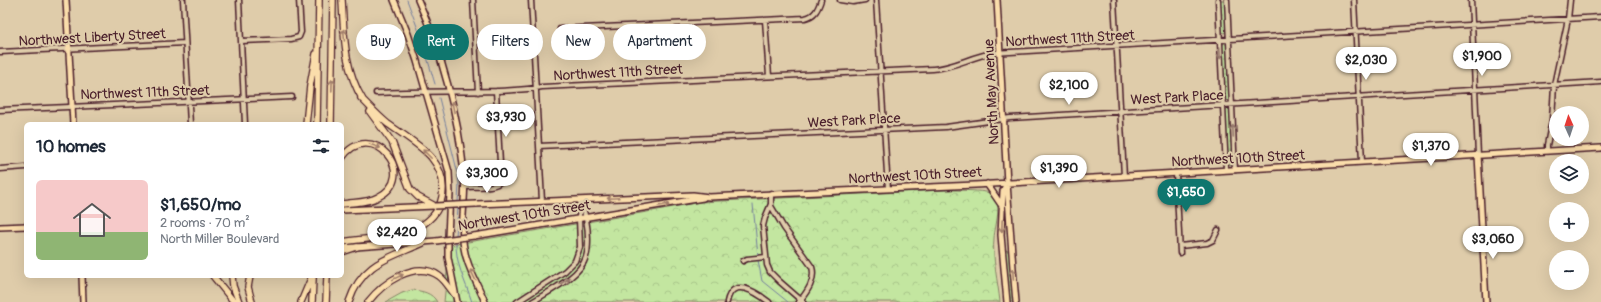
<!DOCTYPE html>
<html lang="en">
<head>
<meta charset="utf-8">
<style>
  :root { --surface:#fff; --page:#f6f6f7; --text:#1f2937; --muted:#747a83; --line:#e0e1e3; --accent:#0f766e }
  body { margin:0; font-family:Pangolin,sans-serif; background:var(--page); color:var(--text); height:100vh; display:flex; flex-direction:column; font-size:15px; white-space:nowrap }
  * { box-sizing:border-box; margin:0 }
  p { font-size:13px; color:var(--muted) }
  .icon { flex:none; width:22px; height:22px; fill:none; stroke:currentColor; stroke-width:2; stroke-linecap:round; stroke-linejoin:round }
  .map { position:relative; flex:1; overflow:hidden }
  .sheet { position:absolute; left:24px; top:122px; width:320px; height:156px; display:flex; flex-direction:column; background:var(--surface); border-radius:6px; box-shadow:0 4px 16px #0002 }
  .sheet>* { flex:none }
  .top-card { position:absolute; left:356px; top:24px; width:380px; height:36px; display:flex; gap:8px }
  .needle { width:26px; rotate:357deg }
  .fabs { position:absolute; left:1549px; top:106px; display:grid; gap:8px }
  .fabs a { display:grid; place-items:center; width:40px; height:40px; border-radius:50%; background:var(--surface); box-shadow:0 4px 16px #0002; font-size:20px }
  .price { position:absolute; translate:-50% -34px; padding:0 9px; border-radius:14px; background:#fff; color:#222; font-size:13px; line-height:26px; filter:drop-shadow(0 1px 2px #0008) }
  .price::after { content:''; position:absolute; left:50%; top:24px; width:12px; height:9px; margin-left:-6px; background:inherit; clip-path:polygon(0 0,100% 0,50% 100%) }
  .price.on { background:var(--accent); color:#fff }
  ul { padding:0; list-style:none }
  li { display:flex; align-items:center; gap:12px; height:100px; padding:0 12px }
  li+li { border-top:1px solid var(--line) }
  li span { display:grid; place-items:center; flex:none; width:112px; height:80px; border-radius:6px; color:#555 }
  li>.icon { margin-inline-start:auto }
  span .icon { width:48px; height:48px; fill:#fffc; stroke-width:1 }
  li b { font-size:17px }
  h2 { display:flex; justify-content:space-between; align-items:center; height:48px; padding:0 12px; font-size:17px }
  .tag { padding:0 14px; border-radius:18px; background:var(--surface); box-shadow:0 4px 16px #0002; font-size:14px; line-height:36px }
  .tag.on { background:var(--accent); color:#fff }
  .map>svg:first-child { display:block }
  .grass { fill:url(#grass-dots); stroke:#868266 }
  .park { fill:url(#park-crowns); stroke:#868266 }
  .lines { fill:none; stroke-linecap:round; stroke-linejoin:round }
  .stream { stroke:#747e9e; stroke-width:1 }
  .minor-casing { stroke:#4a1f2b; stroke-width:7 }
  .major-casing { stroke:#4a1f2b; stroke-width:8 }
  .highway-casing { stroke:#4a1f2b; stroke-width:8 }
  .minor { stroke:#dfccaa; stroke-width:4 }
  .major { stroke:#faddab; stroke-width:5 }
  .highway { stroke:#faddab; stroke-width:5.5 }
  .major-bridge-casing { stroke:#4a1f2b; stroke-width:8; stroke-linecap:butt }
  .major-bridge { stroke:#faddab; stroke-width:5 }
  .oneway { stroke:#a27e6b }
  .oneway2 { stroke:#94766a }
  .labels { text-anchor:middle; stroke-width:4; stroke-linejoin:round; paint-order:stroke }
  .street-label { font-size:14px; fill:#4a1f2b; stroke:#dfccaa }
</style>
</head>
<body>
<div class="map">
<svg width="1601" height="302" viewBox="0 0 1601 302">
  <defs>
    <pattern id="grass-dots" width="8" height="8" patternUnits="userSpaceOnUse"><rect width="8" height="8" fill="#c3e6a0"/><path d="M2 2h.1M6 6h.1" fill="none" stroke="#a9c58a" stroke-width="1.8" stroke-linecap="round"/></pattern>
    <pattern id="park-crowns" width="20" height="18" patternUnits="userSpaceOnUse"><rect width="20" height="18" fill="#c3e6a0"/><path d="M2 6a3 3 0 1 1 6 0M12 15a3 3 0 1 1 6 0" fill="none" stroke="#a9c58a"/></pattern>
  </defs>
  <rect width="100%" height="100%" fill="#dfccaa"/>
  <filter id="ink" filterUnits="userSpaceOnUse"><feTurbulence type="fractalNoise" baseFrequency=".025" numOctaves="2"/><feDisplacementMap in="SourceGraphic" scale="8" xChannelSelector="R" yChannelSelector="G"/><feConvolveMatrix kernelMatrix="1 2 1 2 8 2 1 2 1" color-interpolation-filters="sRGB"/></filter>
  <g filter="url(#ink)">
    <path class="grass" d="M 1220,0 L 1225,0 L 1227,31 L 1224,33 L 1221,31 Z
      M 1224,43 L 1227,45 L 1230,99 L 1227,101 L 1225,99 L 1222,46 Z
      M 1228,109 L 1230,111 L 1233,164 L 1230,165 L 1228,163 L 1225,111 Z
      M 1006,250 L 1008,251 L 1010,257 L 1014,302 L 1009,302 L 1005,256 Z"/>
    <path class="park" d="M 943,190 C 951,190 988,190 992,194 C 1003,204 995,225 994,238 C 992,258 998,282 1000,302 L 444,302 L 447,272 L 444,246 L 647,212 L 700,202 Z
      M 412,290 C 423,291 432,293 437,302 L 386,302 L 402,293 Z"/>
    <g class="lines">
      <path class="stream" d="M 407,0 L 421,37 L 435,84
        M 439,98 L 457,170 L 459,182 L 458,203
        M 753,204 L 758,257
        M 456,237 L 458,206
        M 456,240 C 455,264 465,280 472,302
        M 758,260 L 762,281 L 788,302"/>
      <g class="minor-casing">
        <path id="minor" d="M 183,0 L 190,124
          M 239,0 L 245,124
          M 473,0 L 478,92
          M 531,0 L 542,201
          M 840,0 L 853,2 L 865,0
          M 876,0 L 888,189
          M 1114,0 L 1124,176
          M 1218,0 L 1226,170
          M 1227,0 L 1235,170
          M 1354,0 L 1362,162
          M 1471,0 L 1478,155
          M 765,20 L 769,76
          M 560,29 L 805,18 C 815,16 818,9 821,0
          M 241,41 L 291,39 L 299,37 L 301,32 L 299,0
          M 0,52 L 185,43
          M 376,93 C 416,91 456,92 496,91 C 512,90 527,90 542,87 L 933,69 C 954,68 972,56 993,53 L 1601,17
          M 0,110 L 292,97
          M 539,146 L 946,127 L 1010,118 L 1601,82
          M 1547,151 L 1547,145 L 1552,120 L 1554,85 L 1568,19 L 1570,0
          M 0,169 L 26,167
          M 1176,173 L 1180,253
          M 465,187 C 475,186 495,189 501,181 L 496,91
          M 771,193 L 771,204 L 765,218 L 763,226 L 767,265 L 770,272 L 779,281 L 803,302
          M 771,206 L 784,228 L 812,267 C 816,280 807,292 799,302
          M 1180,246 L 1207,243 L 1213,240 L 1218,230
          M 743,261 L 747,259 L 766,257
          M 517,302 L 565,271 L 575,261 L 580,247 L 579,218 L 580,200
          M 532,302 C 549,291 580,277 586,257 C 588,251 588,245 588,239 C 588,226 586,215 581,202
          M 727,302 C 732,276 756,292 769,302"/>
      </g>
      <g class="major-casing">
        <path id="major" d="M 66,0 L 73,124
          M 394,0 L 408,34 L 417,61 L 449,172 L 450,193 L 448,237 L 448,257 L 457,302
          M 418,0 C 442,53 458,115 464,173 C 467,198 459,224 464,248 C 467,268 478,284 485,302
          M 997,0 L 1007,183 L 1013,268 L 1016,302
          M 1478,155 L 1486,302
          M 987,184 L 1002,206
          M 476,204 L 693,195 L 709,197 L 975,185 L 1601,148
          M 342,210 L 435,206
          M 0,227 L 26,226
          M 474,236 L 703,198
          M 342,248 L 436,241
          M 82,276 L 83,302
          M 1007,302 L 1001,235 L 1003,191 L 1007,183"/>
      </g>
      <g class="highway-casing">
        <path id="highway" d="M 342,0 C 344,35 344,69 363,100
          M 370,112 L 392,142 L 410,189 L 418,197 L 435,206
          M 306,124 L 310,86 L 316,54
          M 317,124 L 319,0
          M 331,124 L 333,0
          M 342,158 C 371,117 421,176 378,197 C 368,203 354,202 342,204
          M 342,242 C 375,236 433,240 442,197 C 445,182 440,168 431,157 C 419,144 402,134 388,124 C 378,116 370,107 361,98
          M 342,252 L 357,247
          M 213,276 L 234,302
          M 232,276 L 233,286 L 239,302
          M 250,276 L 248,287 L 252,302
          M 301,302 L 312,276
          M 312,302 L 313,278
          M 326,302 L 327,276
          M 349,302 C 362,262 390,258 423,243
          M 368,302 C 383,283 415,259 439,276 C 446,281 450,289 455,295"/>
      </g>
      <use href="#minor" class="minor"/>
      <use href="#major" class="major"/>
      <use href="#highway" class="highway"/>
      <g class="major-bridge-casing">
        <path id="major-bridge" d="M 435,206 L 476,204
          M 436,241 L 474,236"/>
      </g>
      <use href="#major-bridge" class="major-bridge"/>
    </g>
    <defs><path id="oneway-shaft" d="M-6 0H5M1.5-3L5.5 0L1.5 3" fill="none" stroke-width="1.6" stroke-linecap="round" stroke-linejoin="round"/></defs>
    <g class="oneway">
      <use href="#oneway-shaft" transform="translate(344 35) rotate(-94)"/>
      <use href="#oneway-shaft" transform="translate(332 85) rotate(-88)"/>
      <use href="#oneway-shaft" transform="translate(453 107) rotate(-101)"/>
      <use href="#oneway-shaft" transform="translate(375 146) rotate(20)"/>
      <use href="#oneway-shaft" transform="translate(427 154) rotate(-135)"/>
      <use href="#oneway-shaft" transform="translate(613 198) rotate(177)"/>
      <use href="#oneway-shaft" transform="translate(664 205) rotate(-9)"/>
      <use href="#oneway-shaft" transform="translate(1002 226) rotate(92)"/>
      <use href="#oneway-shaft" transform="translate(1013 274) rotate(-95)"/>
      <use href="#oneway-shaft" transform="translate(473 275) rotate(-116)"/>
      <use href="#oneway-shaft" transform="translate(398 277) rotate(-26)"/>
    </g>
    <g class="oneway2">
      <use href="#oneway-shaft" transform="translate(1220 53) rotate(87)"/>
      <use href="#oneway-shaft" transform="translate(1233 131) rotate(-93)"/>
      <use href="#oneway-shaft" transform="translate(565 281) rotate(-33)"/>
    </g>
  </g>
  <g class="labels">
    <g class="street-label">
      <text transform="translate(92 37) rotate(-3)" y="5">Northwest Liberty Street</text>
      <text transform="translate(1070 38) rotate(-3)" y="5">Northwest 11th Street</text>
      <text transform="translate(618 72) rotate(-3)" y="5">Northwest 11th Street</text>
      <text transform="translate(145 92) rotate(-2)" y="5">Northwest 11th Street</text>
      <text transform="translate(991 92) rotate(-93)" y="5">North May Avenue</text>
      <text transform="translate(1177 97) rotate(-3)" y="5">West Park Place</text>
      <text transform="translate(854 120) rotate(-3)" y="5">West Park Place</text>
      <text transform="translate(1238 158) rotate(-3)" y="5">Northwest 10th Street</text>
      <text transform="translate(915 175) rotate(-3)" y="5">Northwest 10th Street</text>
      <text transform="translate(524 215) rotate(-9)" y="5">Northwest 10th Street</text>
    </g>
  </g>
</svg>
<div class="fabs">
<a><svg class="needle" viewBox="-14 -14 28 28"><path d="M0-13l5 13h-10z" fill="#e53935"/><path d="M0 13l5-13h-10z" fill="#747a83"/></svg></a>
<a><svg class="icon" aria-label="layers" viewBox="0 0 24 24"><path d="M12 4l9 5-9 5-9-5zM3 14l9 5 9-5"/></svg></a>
<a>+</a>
<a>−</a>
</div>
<b class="price" style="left:1482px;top:77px">$1,900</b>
<b class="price" style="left:1366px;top:81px">$2,030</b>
<b class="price" style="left:1069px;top:106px">$2,100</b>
<b class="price" style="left:506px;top:138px">$3,930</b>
<b class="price" style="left:1431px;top:167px">$1,370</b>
<b class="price" style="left:1059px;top:189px">$1,390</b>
<b class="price" style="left:487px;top:194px">$3,300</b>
<b class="price on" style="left:1186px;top:213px">$1,650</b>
<b class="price" style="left:397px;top:253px">$2,420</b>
<b class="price" style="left:1493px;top:260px">$3,060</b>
<div class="top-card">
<a class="tag">Buy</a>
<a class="tag on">Rent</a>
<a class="tag">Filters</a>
<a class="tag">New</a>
<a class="tag">Apartment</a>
</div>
<section class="sheet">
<h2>10 homes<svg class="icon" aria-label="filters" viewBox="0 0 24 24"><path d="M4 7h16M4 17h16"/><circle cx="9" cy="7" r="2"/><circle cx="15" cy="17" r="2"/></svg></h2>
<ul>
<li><span style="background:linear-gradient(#f6c9c9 65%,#8fb573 0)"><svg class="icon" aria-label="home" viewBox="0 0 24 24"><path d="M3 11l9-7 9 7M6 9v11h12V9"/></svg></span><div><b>$1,650/mo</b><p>2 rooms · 70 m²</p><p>North Miller Boulevard</p></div></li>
</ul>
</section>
</div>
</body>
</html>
